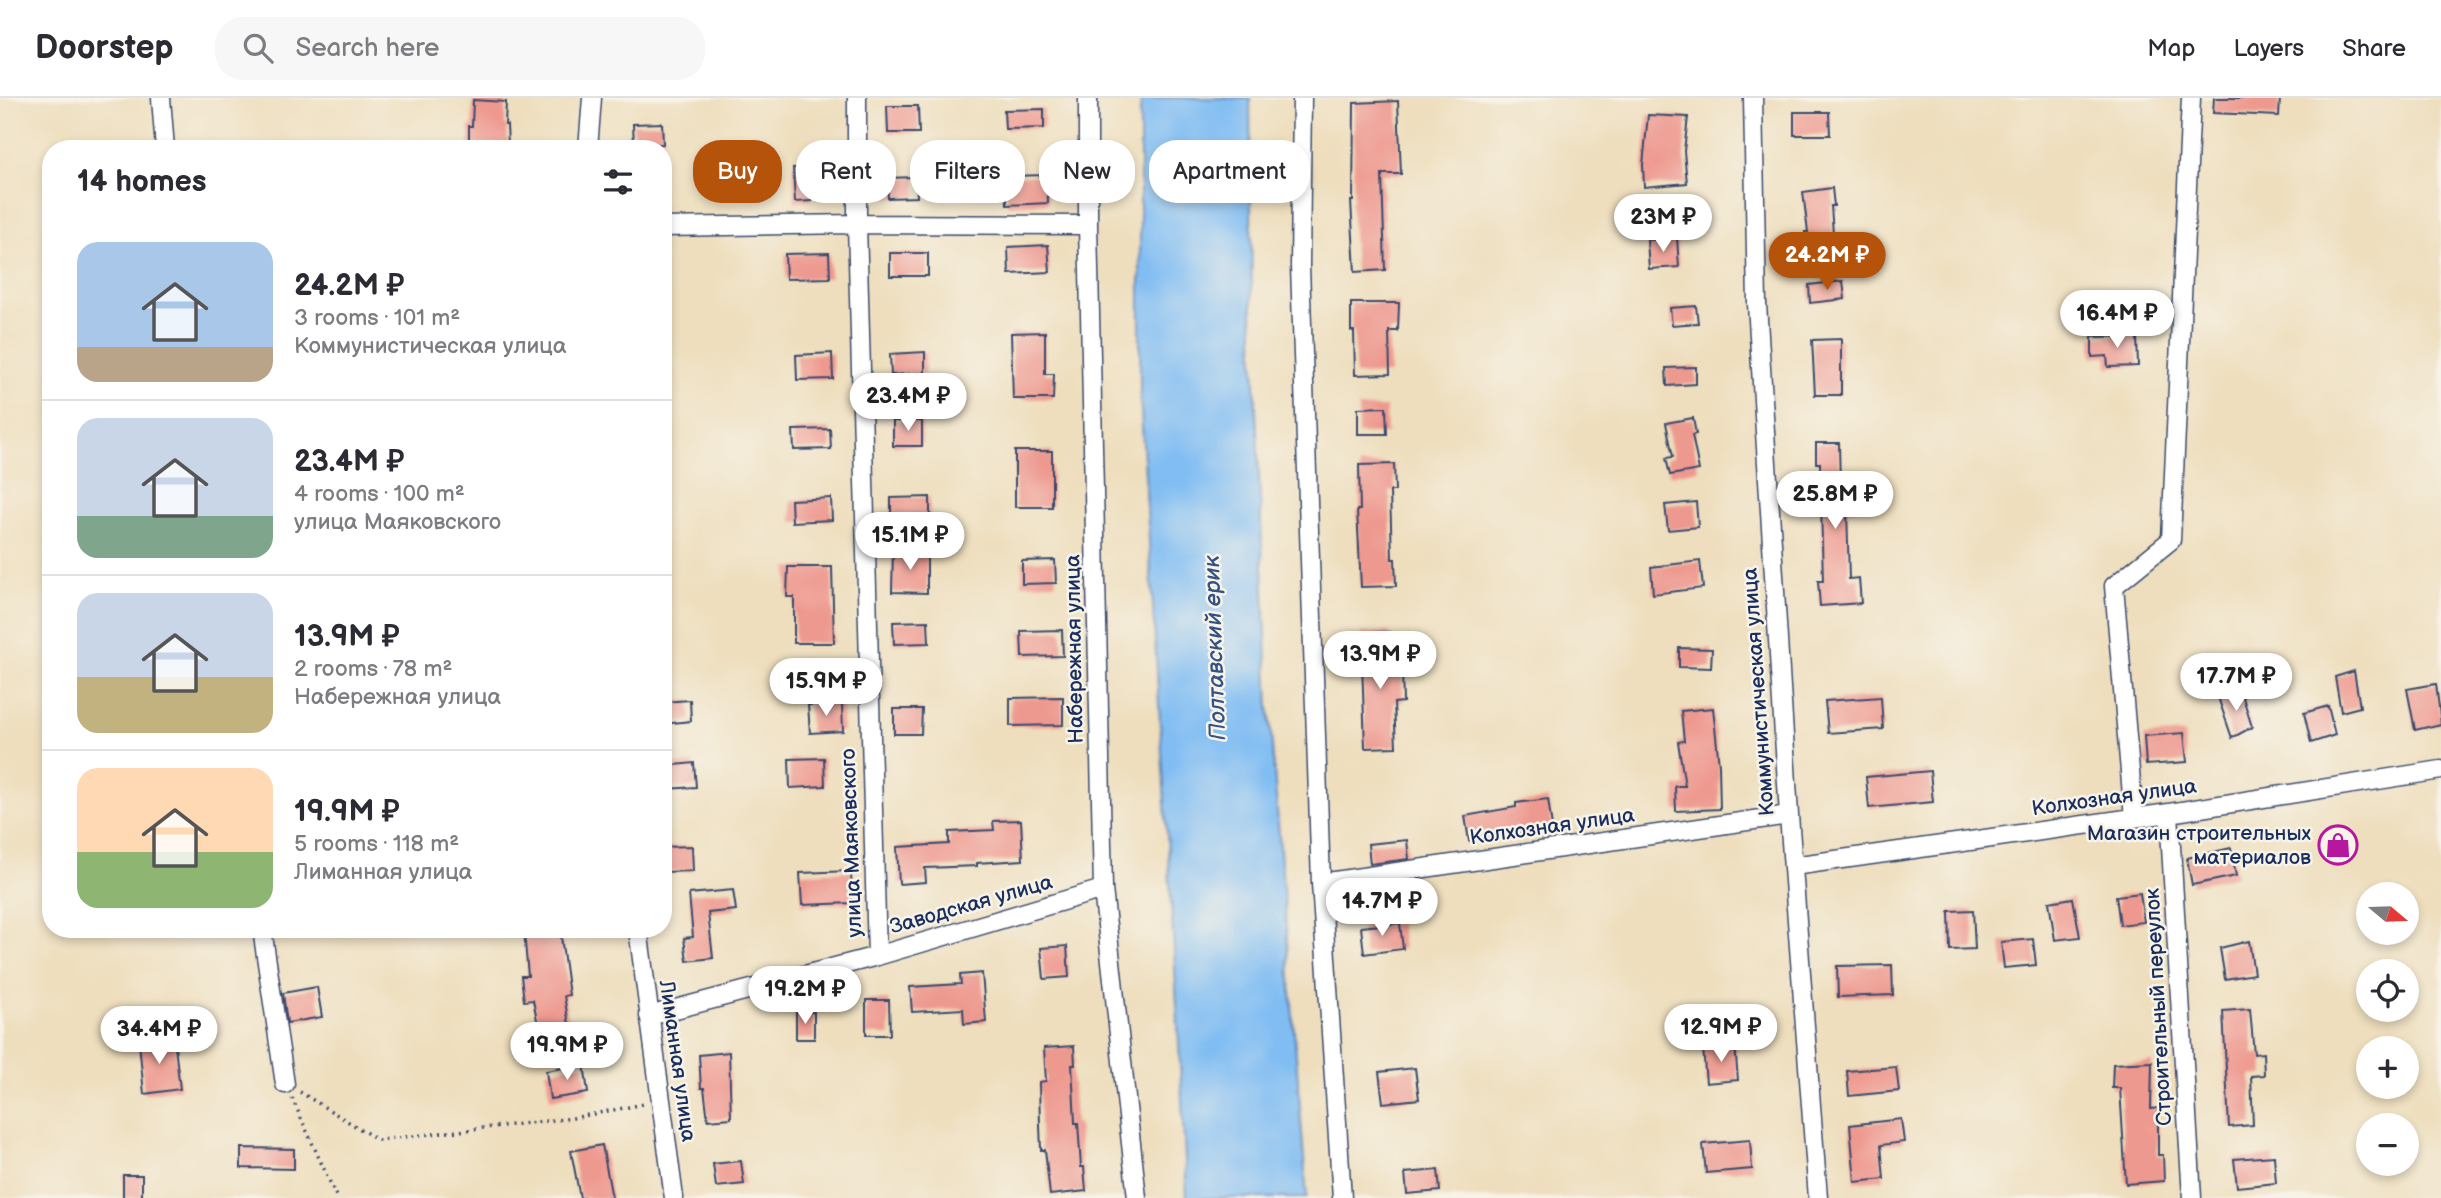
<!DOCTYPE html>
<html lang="en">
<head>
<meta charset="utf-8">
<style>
  :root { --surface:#fff; --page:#f7f7f7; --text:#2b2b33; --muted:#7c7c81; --line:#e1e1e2; --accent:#b45309 }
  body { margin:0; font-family:"Balsamiq Sans",sans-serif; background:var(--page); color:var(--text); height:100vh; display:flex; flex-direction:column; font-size:26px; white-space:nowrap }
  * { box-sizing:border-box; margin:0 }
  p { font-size:23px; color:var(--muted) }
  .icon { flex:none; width:38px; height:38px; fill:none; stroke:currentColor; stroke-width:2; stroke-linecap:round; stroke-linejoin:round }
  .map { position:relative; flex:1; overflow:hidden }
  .drawer { position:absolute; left:42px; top:42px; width:630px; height:798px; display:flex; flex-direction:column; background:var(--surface); border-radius:28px; box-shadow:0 4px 10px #0003 }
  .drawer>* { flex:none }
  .banner { position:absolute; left:693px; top:42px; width:665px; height:63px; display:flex; gap:14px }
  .needle { width:46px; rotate:109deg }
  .tools { position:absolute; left:2356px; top:784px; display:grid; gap:14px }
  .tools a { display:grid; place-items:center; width:63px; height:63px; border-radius:50%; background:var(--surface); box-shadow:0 4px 10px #0003; font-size:35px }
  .price { position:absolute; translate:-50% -60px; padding:0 16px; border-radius:24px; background:#fff; color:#222; font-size:23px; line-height:46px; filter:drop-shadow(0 2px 4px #0008) }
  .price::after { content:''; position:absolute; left:50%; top:42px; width:21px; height:16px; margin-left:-10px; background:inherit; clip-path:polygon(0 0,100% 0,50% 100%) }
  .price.current { background:var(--accent); color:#fff }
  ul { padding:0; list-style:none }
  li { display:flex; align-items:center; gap:21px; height:175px; padding:0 35px }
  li+li { border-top:2px solid var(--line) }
  li span { display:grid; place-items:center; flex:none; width:196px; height:140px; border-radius:21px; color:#555 }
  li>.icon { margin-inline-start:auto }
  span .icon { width:84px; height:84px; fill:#fffc; stroke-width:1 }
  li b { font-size:30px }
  h2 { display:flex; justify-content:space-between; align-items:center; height:84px; padding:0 35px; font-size:30px }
  .tag { padding:0 24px; border-radius:28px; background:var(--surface); box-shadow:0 4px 10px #0003; font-size:24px; line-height:63px }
  .tag.current { background:var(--accent); color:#fff }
  header { display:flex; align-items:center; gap:42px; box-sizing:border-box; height:98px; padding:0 35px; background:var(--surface); border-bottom:2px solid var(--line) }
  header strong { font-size:33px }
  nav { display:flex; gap:38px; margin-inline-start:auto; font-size:24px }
  .search { width:490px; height:63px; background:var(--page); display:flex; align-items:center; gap:18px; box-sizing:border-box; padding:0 24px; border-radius:28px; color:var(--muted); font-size:26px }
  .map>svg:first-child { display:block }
  .water { fill:#81bdf3; stroke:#4e76a8; stroke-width:2 }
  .building { fill:#ee998f }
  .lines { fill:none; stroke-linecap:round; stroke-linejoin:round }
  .street-casing { stroke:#3b496c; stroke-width:21 }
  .path { stroke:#3b496c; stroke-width:3.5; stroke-dasharray:2 5; stroke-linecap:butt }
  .street { stroke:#fff; stroke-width:18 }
  .labels { text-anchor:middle; stroke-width:5; stroke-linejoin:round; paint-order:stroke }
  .street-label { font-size:21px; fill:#1b2f5e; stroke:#f7f3e8 }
  .poi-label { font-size:21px; fill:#1b2f5e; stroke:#f7f3e8; text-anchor:end }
  .water-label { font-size:23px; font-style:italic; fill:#345283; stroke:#f7f3e8 }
</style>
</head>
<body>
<header>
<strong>Doorstep</strong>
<div class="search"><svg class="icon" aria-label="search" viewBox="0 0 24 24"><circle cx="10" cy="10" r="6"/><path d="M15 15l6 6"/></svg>Search here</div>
<nav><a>Map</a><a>Layers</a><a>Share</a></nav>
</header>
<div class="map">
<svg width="2441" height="1100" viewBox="0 0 2441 1100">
  <rect width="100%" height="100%" fill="#f7f3e8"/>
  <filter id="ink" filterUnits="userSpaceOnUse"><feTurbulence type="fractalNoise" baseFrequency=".0143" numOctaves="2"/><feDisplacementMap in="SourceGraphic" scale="14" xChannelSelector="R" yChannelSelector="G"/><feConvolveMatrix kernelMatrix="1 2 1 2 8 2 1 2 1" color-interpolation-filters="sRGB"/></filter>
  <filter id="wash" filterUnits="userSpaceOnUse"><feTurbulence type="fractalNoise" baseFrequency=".00686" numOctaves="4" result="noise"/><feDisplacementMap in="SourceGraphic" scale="28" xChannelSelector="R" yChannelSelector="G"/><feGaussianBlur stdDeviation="1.57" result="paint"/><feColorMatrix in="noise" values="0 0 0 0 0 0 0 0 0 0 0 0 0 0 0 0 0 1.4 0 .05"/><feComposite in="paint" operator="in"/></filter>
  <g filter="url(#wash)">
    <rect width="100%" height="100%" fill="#eedebd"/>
    <path class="water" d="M 1142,0 L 1250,0 L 1252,214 L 1269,608 L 1307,1100 L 1187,1100 L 1175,869 L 1140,296 L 1140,14 Z"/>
    <g id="blocks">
      <path class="building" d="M 2214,0 L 2280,0 L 2279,18 L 2213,15 Z
        M 473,2 L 506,4 L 505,27 L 507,27 L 508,46 L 469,47 L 469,28 L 472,28 Z
        M 1398,3 L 1401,76 L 1382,76 L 1385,172 L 1355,174 L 1351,103 L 1353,103 L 1354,5 Z
        M 887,8 L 918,8 L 919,35 L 888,35 Z
        M 1044,11 L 1044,30 L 1005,31 L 1004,12 Z
        M 1794,14 L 1829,14 L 1830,37 L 1794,37 Z
        M 1648,17 L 1688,19 L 1684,53 L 1687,85 L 1644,89 L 1643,67 Z
        M 662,25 L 663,46 L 634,47 L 633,26 Z
        M 810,69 L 812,103 L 795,104 L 793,70 Z
        M 1047,77 L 1048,105 L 1007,107 L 1006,78 Z
        M 916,79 L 917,99 L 888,100 L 887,80 Z
        M 1832,90 L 1834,108 L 1831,108 L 1834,149 L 1806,151 L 1805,134 L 1808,134 L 1803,94 Z
        M 1677,140 L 1679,169 L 1649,171 L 1647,142 Z
        M 1048,147 L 1050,174 L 1009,176 L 1008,149 Z
        M 829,155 L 830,180 L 786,181 L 785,156 Z
        M 890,155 L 928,155 L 928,178 L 890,178 Z
        M 1843,183 L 1845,201 L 1810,205 L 1809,187 Z
        M 1351,205 L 1399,205 L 1398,233 L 1389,233 L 1390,276 L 1355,277 L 1354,233 L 1351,233 Z
        M 1696,208 L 1698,225 L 1672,227 L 1670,210 Z
        M 1045,234 L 1045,276 L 1054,276 L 1053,301 L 1013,301 L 1011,235 Z
        M 2137,238 L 2138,268 L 2108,269 L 2107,258 L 2092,259 L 2092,239 Z
        M 1841,241 L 1841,297 L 1815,297 L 1812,242 Z
        M 925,254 L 925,275 L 891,277 L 890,256 Z
        M 832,255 L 833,281 L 797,282 L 796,257 Z
        M 1696,269 L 1696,286 L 1667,288 L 1666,270 Z
        M 1386,309 L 1387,336 L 1358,336 L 1358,310 Z
        M 1693,320 L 1696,336 L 1692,337 L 1699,372 L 1670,377 L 1666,360 L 1673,359 L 1666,325 Z
        M 893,323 L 922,323 L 922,348 L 893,348 Z
        M 830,331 L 831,351 L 794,352 L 793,332 Z
        M 1816,345 L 1839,345 L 1840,387 L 1854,387 L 1854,412 L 1847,412 L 1849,481 L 1859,480 L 1861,505 L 1820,508 L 1818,483 L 1823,483 L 1820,365 L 1816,365 Z
        M 1015,353 L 1052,353 L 1052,409 L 1015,409 Z
        M 1394,366 L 1395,393 L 1390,393 L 1392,461 L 1395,461 L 1396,488 L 1361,489 L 1357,412 L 1360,412 L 1359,367 Z
        M 930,399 L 930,420 L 891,420 L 891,400 Z
        M 831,400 L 832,422 L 792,424 L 791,402 Z
        M 1696,404 L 1698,429 L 1668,432 L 1665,407 Z
        M 893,453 L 927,453 L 927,495 L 892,494 Z
        M 1055,462 L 1056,485 L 1022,486 L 1022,463 Z
        M 1700,463 L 1703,490 L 1653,496 L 1651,469 Z
        M 788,469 L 832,469 L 834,545 L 794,545 L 794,499 L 787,499 Z
        M 928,523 L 929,545 L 894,546 L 893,524 Z
        M 1062,532 L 1063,558 L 1022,559 L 1021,533 Z
        M 1390,534 L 1390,574 L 1402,573 L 1403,604 L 1394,605 L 1396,649 L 1365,650 L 1361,535 Z
        M 1679,550 L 1712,551 L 1711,570 L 1679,569 Z
        M 2354,573 L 2360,609 L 2341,614 L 2335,579 Z
        M 2436,586 L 2441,626 L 2415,632 L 2407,591 Z
        M 2240,590 L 2252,629 L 2232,640 L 2219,602 Z
        M 1063,599 L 1063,627 L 1010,628 L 1010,600 Z
        M 1881,599 L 1883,631 L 1828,635 L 1825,603 Z
        M 690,602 L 691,623 L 663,626 L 663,604 Z
        M 842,605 L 843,633 L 810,635 L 808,607 Z
        M 2328,608 L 2335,637 L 2311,645 L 2304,615 Z
        M 1713,610 L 1719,667 L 1720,711 L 1676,713 L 1675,688 L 1685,688 L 1678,644 L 1684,643 L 1681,613 Z
        M 894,611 L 922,611 L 921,636 L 894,636 Z
        M 2184,635 L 2187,664 L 2146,667 L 2144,638 Z
        M 824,660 L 825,688 L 790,690 L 789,661 Z
        M 694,665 L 696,689 L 666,691 L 665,668 Z
        M 1930,673 L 1933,704 L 1869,710 L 1866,679 Z
        M 1548,701 L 1552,729 L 1469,743 L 1465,718 L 1516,709 L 1516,705 Z
        M 1021,722 L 1023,762 L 977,765 L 977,768 L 925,770 L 926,784 L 899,786 L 897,749 L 949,746 L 949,734 L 994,732 L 993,723 Z
        M 1407,742 L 1409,761 L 1370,766 L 1368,746 Z
        M 692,748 L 693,773 L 664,774 L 664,749 Z
        M 2231,750 L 2236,778 L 2192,787 L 2187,760 Z
        M 851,773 L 852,805 L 802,807 L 800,775 Z
        M 733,792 L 736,812 L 708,815 L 713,860 L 687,863 L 684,840 L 693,839 L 689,796 Z
        M 2140,795 L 2144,824 L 2120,827 L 2116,798 Z
        M 2073,800 L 2080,839 L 2055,842 L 2049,804 Z
        M 1973,812 L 1975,851 L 1950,852 L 1949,813 Z
        M 1400,825 L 1403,851 L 1364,856 L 1361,829 Z
        M 560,831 L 569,897 L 564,898 L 570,932 L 540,937 L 533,902 L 524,903 L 521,878 L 528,878 L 524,833 Z
        M 2033,841 L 2036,867 L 2004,870 L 2001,844 Z
        M 2249,843 L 2254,876 L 2225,881 L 2220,850 Z
        M 1067,848 L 1069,879 L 1044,881 L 1041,850 Z
        M 1892,867 L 1893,897 L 1838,899 L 1837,868 Z
        M 982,875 L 986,924 L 964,926 L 963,911 L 912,914 L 910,889 L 961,886 L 960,877 Z
        M 317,889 L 322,919 L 287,925 L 283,895 Z
        M 866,902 L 889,902 L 890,937 L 866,937 Z
        M 2250,911 L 2254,956 L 2263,955 L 2264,977 L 2251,978 L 2253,1027 L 2229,1029 L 2223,913 Z
        M 796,914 L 814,914 L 814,941 L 796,941 Z
        M 174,940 L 180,991 L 144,996 L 139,944 Z
        M 1735,947 L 1738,982 L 1706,985 L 1703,950 Z
        M 1074,948 L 1075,967 L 1072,967 L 1075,1025 L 1078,1025 L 1081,1069 L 1084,1069 L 1086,1093 L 1050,1097 L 1045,1052 L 1041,1052 L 1040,1028 L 1039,984 L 1046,983 L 1044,950 Z
        M 729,954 L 731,1020 L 708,1022 L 704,990 L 701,990 L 699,957 Z
        M 2152,964 L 2151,1011 L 2158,1010 L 2158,1057 L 2163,1057 L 2164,1083 L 2126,1086 L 2120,990 L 2112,990 L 2113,966 Z
        M 584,966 L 588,995 L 550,1001 L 546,973 Z
        M 1896,969 L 1899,993 L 1849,998 L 1847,973 Z
        M 1415,970 L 1419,1001 L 1383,1005 L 1379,974 Z
        M 1901,1021 L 1904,1044 L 1881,1047 L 1884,1081 L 1855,1084 L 1850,1027 Z
        M 1750,1042 L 1752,1071 L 1706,1075 L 1703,1046 Z
        M 602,1047 L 612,1100 L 580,1100 L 571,1053 Z
        M 241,1050 L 294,1051 L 294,1071 L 241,1070 Z
        M 2274,1058 L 2276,1085 L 2237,1089 L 2234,1061 Z
        M 741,1063 L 744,1086 L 716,1089 L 713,1066 Z
        M 1438,1072 L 1440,1093 L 1407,1096 L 1405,1075 Z
        M 123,1077 L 142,1077 L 142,1100 L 123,1100 Z"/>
    </g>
  </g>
  <g filter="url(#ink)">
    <use href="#blocks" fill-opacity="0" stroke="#3b496c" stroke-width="2"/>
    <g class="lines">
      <g class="street-casing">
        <path id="street" d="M 161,0 L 165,51
          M 857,0 L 857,126 L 877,858
          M 1088,0 L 1088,127 L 1103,791 L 1137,1100
          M 1302,0 L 1300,168 L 1321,785 L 1342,1100
          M 1753,0 L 1757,206 L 1789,717 L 1818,1100
          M 588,51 L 592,0
          M 663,129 L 857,126 L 1088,127
          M 2169,715 L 2192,1100
          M 2134,720 L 2114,488 L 2171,442 L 2191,0
          M 1793,768 L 2169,715 L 2441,672
          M 1321,785 L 1789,717
          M 262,831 L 285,986
          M 638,831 L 674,1100
          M 649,918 L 877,858 L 1103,791"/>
      </g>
      <path class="path" d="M 300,994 L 378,1042 L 573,1020 L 644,1006
        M 292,1000 L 337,1100"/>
      <use href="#street" class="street"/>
    </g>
  </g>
  <defs>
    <g id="shop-ring" transform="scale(2.0125)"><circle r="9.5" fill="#f7f3e8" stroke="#b5179e" stroke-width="1.5"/><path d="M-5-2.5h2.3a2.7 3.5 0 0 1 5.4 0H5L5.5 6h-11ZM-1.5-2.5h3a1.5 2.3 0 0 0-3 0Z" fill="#b5179e"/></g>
  </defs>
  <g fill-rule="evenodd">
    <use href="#shop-ring" x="2338" y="747"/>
  </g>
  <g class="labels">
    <g class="street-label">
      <text transform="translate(1074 551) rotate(-91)" y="7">Набережная улица</text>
      <text transform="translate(1758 594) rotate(-94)" y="7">Коммунистическая улица</text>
      <text transform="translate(2114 699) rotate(-8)" y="7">Колхозная улица</text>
      <text transform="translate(1552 728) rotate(-8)" y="7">Колхозная улица</text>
      <text transform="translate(851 745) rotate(-92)" y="7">улица Маяковского</text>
      <text transform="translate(971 806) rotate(-16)" y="7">Заводская улица</text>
      <text transform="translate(2158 909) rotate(-93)" y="7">Строительный переулок</text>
      <text transform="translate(678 963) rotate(82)" y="7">Лиманная улица</text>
    </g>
    <g class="poi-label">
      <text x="2311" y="742">Магазин строительных<tspan x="2311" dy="24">материалов</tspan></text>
    </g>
    <g class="water-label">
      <text transform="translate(1214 550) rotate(-92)" y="8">Полтавский ерик</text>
    </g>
  </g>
</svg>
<div class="tools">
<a><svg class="needle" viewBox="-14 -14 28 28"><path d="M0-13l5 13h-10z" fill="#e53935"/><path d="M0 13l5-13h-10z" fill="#7c7c81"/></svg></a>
<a><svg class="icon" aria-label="locate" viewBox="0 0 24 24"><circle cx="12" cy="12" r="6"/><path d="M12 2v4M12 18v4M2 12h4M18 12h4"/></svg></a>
<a>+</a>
<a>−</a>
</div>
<b class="price" style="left:1663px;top:156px">23M ₽</b>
<b class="price current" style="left:1827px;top:194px">24.2M ₽</b>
<b class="price" style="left:2117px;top:252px">16.4M ₽</b>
<b class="price" style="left:908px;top:335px">23.4M ₽</b>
<b class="price" style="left:1835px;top:433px">25.8M ₽</b>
<b class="price" style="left:910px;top:474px">15.1M ₽</b>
<b class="price" style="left:1380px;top:593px">13.9M ₽</b>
<b class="price" style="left:2236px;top:615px">17.7M ₽</b>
<b class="price" style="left:826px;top:620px">15.9M ₽</b>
<b class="price" style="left:1382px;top:840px">14.7M ₽</b>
<b class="price" style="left:805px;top:928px">19.2M ₽</b>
<b class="price" style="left:1721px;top:966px">12.9M ₽</b>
<b class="price" style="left:159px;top:968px">34.4M ₽</b>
<b class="price" style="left:567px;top:984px">19.9M ₽</b>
<div class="banner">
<a class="tag current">Buy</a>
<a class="tag">Rent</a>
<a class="tag">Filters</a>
<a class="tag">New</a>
<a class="tag">Apartment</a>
</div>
<section class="drawer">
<h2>14 homes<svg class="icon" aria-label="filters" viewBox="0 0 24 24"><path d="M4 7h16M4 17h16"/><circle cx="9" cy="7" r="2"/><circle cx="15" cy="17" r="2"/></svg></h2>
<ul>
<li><span style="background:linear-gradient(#a9c7e8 75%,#b9a48a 0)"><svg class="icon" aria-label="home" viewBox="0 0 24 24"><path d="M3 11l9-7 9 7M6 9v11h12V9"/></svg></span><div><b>24.2M ₽</b><p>3 rooms · 101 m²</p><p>Коммунистическая улица</p></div></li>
<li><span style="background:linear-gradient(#c9d6e8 70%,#7fa58c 0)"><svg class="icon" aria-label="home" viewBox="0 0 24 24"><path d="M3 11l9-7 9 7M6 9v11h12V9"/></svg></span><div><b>23.4M ₽</b><p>4 rooms · 100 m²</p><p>улица Маяковского</p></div></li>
<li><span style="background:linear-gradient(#c9d6e8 60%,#c2b280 0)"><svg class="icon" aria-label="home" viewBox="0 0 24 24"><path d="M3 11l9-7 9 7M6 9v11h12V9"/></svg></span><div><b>13.9M ₽</b><p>2 rooms · 78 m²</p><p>Набережная улица</p></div></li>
<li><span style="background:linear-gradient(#ffd9b3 60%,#8fb573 0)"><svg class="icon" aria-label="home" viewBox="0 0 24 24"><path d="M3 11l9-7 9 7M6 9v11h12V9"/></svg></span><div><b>19.9M ₽</b><p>5 rooms · 118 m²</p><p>Лиманная улица</p></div></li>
</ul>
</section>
</div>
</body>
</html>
